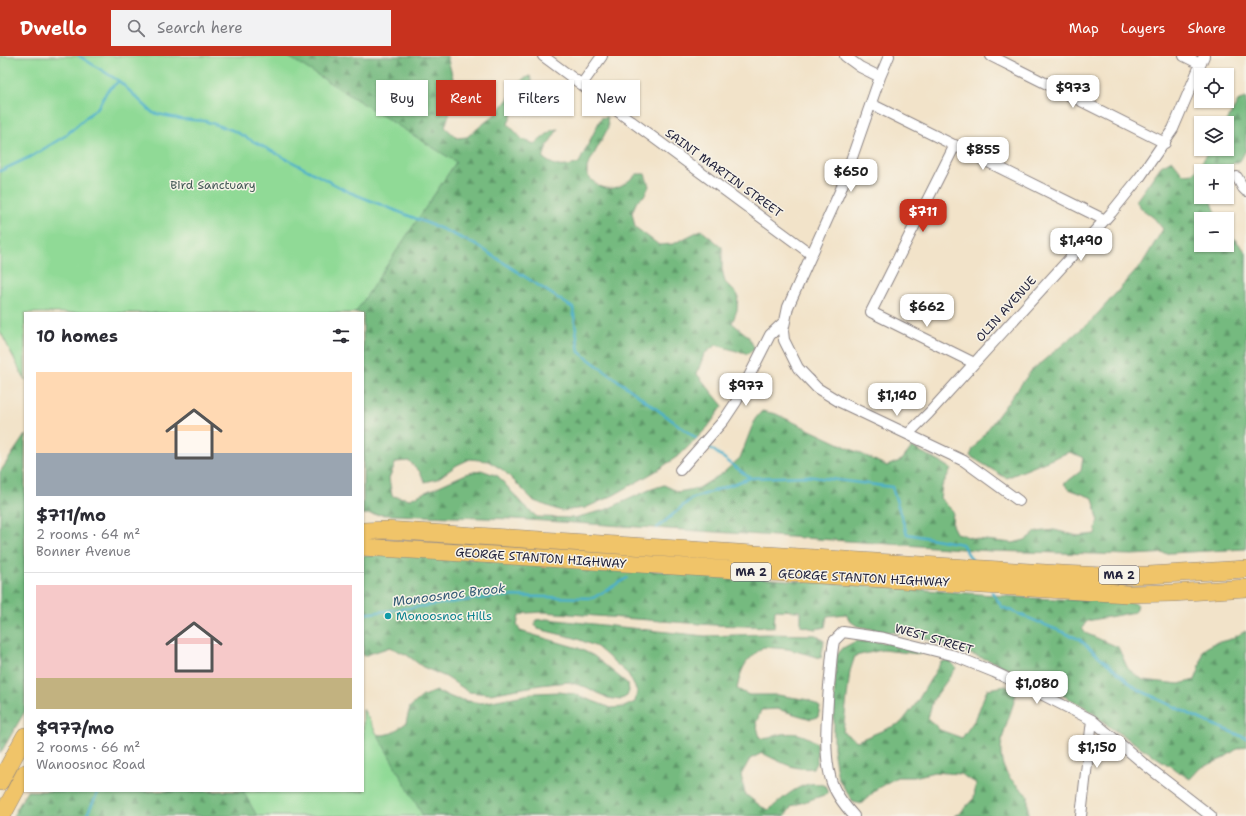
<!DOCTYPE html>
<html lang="en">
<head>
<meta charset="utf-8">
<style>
  :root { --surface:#fff; --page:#f2f2f3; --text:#2b2b33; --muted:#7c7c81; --line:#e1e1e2; --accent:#c8321e }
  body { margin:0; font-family:"Shantell Sans",sans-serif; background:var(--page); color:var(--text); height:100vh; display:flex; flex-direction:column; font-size:15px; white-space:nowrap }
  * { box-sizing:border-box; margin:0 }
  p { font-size:13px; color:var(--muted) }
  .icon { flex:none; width:22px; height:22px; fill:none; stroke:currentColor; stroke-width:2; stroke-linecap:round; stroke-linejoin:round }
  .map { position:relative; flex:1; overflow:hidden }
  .sheet { position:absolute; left:24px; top:256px; width:340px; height:480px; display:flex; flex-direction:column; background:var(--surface); border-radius:0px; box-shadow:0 1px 3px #0004 }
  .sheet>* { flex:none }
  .banner { position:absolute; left:376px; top:24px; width:380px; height:36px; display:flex; gap:8px }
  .tools { position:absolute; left:1194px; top:12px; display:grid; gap:8px }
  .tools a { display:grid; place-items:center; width:40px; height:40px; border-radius:0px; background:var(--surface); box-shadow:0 1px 3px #0004; font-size:20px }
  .price { position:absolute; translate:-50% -34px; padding:0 9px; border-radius:8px; background:#fff; color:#222; font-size:13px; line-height:26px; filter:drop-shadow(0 1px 2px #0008) }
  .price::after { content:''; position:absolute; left:50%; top:24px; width:12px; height:9px; margin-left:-6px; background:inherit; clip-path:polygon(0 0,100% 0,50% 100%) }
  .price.on { background:var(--accent); color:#fff }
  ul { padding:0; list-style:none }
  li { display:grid; align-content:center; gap:8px; height:212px; padding:0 12px }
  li+li { border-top:1px solid var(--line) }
  li span { display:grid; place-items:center; height:124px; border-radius:0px; color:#555 }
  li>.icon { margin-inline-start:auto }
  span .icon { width:72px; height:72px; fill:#fffc; stroke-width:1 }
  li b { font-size:17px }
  h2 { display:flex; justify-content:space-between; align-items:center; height:48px; padding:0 12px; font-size:17px }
  .chip { padding:0 14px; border-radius:0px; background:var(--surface); box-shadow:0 1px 3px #0004; font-size:14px; line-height:36px }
  .chip.on { background:var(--accent); color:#fff }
  header { display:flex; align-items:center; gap:24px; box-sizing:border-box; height:56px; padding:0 20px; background:var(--accent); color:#fff }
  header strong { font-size:19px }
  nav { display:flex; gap:22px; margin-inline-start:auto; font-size:14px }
  .search { width:280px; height:36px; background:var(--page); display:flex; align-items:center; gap:10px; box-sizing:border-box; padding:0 14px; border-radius:0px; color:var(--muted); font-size:15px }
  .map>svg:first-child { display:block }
  .forest { fill:url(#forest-firs); stroke:#4b6e5d }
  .park { fill:#90da96; stroke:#597e68 }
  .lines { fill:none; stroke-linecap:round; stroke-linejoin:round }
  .stream { stroke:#4cb0cb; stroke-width:2.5 }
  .minor-casing { stroke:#8a8282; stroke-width:12 }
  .trunk-casing { stroke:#8a8282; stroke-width:18 }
  .minor { stroke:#fff; stroke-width:10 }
  .trunk { stroke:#f0c469; stroke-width:17 }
  .culture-dot { fill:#0f9aa8; stroke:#f7f3e8; stroke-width:1.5 }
  .labels { text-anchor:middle; stroke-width:3; stroke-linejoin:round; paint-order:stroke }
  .shield { fill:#f7f3e8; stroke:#62616f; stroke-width:1 }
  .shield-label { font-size:11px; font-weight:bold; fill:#22223b }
  .street-label { font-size:12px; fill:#22223b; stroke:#f7f3e8 }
  .park-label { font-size:12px; fill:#435956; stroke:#f7f3e8 }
  .culture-label { font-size:12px; fill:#0d838f; stroke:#f7f3e8; text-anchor:start }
  .water-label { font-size:13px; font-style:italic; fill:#335b75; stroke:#f7f3e8 }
</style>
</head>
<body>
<header>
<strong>Dwello</strong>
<div class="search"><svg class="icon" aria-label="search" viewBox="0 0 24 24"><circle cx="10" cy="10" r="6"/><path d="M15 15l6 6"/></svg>Search here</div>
<nav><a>Map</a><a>Layers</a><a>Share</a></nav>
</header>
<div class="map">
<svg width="1246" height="760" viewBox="0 0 1246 760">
  <defs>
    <pattern id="forest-firs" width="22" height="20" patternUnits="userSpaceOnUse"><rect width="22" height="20" fill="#74ba7f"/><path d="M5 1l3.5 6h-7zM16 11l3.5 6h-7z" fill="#5f9769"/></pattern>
  </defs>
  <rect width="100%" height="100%" fill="#f7f3e8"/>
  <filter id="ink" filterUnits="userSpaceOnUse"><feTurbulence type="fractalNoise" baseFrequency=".025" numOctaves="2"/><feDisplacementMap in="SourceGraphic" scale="8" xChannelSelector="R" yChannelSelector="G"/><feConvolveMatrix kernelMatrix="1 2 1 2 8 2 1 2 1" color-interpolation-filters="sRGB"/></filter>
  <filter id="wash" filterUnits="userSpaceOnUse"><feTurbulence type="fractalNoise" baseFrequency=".012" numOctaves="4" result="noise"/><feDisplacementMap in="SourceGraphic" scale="16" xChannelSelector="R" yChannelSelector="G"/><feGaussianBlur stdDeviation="0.9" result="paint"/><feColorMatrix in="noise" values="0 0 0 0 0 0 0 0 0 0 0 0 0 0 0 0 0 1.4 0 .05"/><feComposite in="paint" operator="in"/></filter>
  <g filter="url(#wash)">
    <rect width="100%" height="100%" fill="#f2e3c9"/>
    <path class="forest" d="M 288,0 L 447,0 L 455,30 L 451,52 L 445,71 L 457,82 L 467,81 L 498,56 L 523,23 L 530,20 L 532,25 L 512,58 L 508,68 L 523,84 L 535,88 L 552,74 L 558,73 L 547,90 L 543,102 C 557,112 562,112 579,107 L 601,62 L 607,61 L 608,72 L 587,111 L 587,119 C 591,123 597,130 602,131 C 617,136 627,126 637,118 L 645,118 L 649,130 L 645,139 L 637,145 L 632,156 L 635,171 L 659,189 L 673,188 L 701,174 L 722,191 L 722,213 L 725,226 L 738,239 L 737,254 L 732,267 L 748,280 L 755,293 L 747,298 L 716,289 L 704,298 L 697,318 L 723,350 L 707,372 L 681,398 L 656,415 L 614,439 L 585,452 L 561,455 L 534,445 L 503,414 L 488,405 L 470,403 L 457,409 L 437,423 L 425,426 L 420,416 L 409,405 L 396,406 L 389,422 L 392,440 L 410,443 L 466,418 L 481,414 L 498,420 L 523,449 L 537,461 L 574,462 L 605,454 L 649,434 L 664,429 L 678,436 L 699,432 L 723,417 L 740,402 L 755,363 L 762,355 L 776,358 L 887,410 L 902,404 L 912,391 L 940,406 L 951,413 L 942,430 L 940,442 L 953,455 L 952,469 L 956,477 L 975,483 L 1013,487 L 1025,484 L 1036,476 L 1054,474 L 1078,480 L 1095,478 L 1098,463 L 1093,442 L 1069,433 L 1064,428 L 1081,415 L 1083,401 L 1069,396 L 1006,422 L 970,400 L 973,393 L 1031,315 L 1092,264 L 1142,208 L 1163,173 L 1154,162 L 1142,153 L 1136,145 L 1161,110 L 1172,104 L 1183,118 L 1194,117 L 1211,93 L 1227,93 L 1227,67 L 1226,67 L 1239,44 L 1246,42 L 1246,94 L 1240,105 L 1233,108 L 1226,115 L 1201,115 L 1201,141 L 1210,141 L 1216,157 L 1220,163 L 1201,163 L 1201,189 L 1227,189 L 1227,174 L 1246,196 L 1246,493 L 1132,499 L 991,495 L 747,478 L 514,463 L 363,458 L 363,257 L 110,257 Z
      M 25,379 L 25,655 L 0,698 L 0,416 Z
      M 408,498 L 874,530 L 1032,542 L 1129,546 L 1137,548 L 1135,556 L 1087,565 L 1082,572 L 1085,577 L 1118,591 L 1128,613 L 1143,624 L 1179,628 L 1195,624 L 1199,614 L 1203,594 L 1212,588 L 1231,583 L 1246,575 L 1246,690 L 1237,693 L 1222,703 L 1200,712 L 1190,723 L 1111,672 L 1085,651 L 1031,622 L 991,605 L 915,579 L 881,575 L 857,570 L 850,565 L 846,558 L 827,560 L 825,571 L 815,573 L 801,570 L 801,555 L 775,554 L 774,571 L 714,569 L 544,556 L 526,557 L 519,560 L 517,569 L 520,575 L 578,592 L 594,600 L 628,628 L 629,635 L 627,640 L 620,644 L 608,642 L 586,631 L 568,626 L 540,629 L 490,638 L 469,636 L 446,621 L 423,611 L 407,599 L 390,591 L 363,600 L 363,500 Z
      M 547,563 L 705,580 L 766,578 L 816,579 L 824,585 L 821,602 L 788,593 L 763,591 C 745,606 742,609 737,633 L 749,639 L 778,639 L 809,644 L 820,651 L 818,661 L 811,663 L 777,653 L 761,654 L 756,667 L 760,682 C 771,684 773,679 783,678 C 797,676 805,679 817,687 L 817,706 L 813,712 C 794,715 779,705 762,697 L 750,703 L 741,719 L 745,738 L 762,751 L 769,754 C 785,741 806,719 827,731 L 827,738 L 792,750 L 785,760 L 13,760 L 27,735 L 363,735 L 365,678 L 383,679 L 392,677 L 406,667 L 410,651 L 423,640 L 436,635 L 456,643 L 481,647 L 535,637 L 559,636 L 574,638 L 611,652 L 624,651 L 635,646 L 637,635 L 628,618 L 597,591 L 575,582 L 538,573 L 535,569 L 536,564 Z
      M 856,585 L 881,586 L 920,593 L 920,598 L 882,594 L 855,600 L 850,615 L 843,676 L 857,685 L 901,667 L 915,649 L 941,606 L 949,604 L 956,612 L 933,644 L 928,662 L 940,674 L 962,682 L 976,662 L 987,633 L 1006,630 L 1016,638 C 1010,665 989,696 1010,722 C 1015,728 1022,734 1028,740 L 1028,760 L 954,760 L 961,756 L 974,742 L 976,727 L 960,718 L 934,716 L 914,721 L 897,721 L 878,732 L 861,748 L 853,746 L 838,722 L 834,699 L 834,645 L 837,599 L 843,592 Z"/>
    <path class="park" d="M 0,0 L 287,0 L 456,106 L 355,257 L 25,257 L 25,324 L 0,275 Z
      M 363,653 L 423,760 L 257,760 L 243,735 L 363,735 Z"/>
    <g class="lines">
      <path class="stream" d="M 79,0 L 119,25 L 153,57 L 181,63 L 205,65 L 232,74 L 349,136 L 442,173 L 478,190 L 573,252 L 579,296 L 696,382
        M 0,115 L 32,100 L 65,80 L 99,50 L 107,35 L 119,25
        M 709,391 L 750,422
        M 657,472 L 691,443 L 750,422 L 806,420 L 892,431 L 907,478 L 962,488 L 973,506
        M 992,536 L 1002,551 L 1079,583 L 1137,633 L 1200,663 L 1246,682
        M 363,558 L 500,540 L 593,542 L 627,522
        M 86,760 L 99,735"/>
    </g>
  </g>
  <g filter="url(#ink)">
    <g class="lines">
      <g class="minor-casing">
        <path id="minor" d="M 543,0 L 811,198
          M 845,0 L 860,11 L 880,21
          M 889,0 L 880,21 L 841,133 L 788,251 L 783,275 L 784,284 L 798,312 L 817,332 L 840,346 L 964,405 L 1019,445
          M 991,0 L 1165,87
          M 1184,0 L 1200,8
          M 582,28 L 602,0
          M 871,48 L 1105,164
          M 955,89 L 871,256 L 974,307
          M 1237,121 L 1243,132 L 1246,135
          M 908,378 L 929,357 L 1111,157 L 1140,121 L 1173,73 L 1204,0
          M 680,414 L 724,364 L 736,346 L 770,279 L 785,265
          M 854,760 C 845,750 835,738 831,724 C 823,696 827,660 829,630 C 831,615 831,600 834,585 L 843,576 L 884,582 L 952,599 L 994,616 L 1043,639 L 1092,664 L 1144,708 L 1211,760
          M 1081,760 L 1092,664"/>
      </g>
      <g class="trunk-casing">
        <path id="trunk" d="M 363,475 L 386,474 L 1061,518 L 1105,520 L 1149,519 L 1246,513
          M 363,491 L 1128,538 L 1173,537 L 1246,532
          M 0,726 L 25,680
          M 2,760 L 25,717"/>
      </g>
      <use href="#minor" class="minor"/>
      <use href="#trunk" class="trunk"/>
    </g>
  </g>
  <circle class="culture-dot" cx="388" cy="560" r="4"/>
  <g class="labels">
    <g class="shield">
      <rect x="731" y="507" width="40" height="18" rx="3"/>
      <rect x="1099" y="510" width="40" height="18" rx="3"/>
    </g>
    <g class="shield-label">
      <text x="751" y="520">MA 2</text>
      <text x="1119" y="523">MA 2</text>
    </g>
    <g class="street-label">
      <text transform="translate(724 117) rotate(36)" y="4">SAINT MARTIN STREET</text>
      <text transform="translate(1006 253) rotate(-48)" y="4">OLIN AVENUE</text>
      <text transform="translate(541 502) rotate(4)" y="4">GEORGE STANTON HIGHWAY</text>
      <text transform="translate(864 522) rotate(3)" y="4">GEORGE STANTON HIGHWAY</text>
      <text transform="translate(934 583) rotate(16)" y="4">WEST STREET</text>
    </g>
    <g class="park-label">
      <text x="213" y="133">Bird Sanctuary</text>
    </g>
    <g class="culture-label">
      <text x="396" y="564">Monoosnoc Hills</text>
    </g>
    <g class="water-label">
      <text transform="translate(449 538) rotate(-7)" y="5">Monoosnoc Brook</text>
    </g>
  </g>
</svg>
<div class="tools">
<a><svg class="icon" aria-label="locate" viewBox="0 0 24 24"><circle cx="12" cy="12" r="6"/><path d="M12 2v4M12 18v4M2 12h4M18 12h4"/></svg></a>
<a><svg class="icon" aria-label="layers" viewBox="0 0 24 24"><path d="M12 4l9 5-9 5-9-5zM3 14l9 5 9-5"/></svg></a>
<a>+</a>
<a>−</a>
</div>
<b class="price" style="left:1073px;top:53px">$973</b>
<b class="price" style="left:983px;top:115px">$855</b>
<b class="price" style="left:851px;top:137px">$650</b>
<b class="price on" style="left:923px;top:177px">$711</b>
<b class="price" style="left:1081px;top:206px">$1,490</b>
<b class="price" style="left:927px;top:272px">$662</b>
<b class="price" style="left:746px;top:351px">$977</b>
<b class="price" style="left:897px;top:361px">$1,140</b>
<b class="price" style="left:1037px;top:649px">$1,080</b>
<b class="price" style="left:1097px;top:713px">$1,150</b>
<div class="banner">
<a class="chip">Buy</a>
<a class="chip on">Rent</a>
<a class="chip">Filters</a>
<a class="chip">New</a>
</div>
<section class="sheet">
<h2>10 homes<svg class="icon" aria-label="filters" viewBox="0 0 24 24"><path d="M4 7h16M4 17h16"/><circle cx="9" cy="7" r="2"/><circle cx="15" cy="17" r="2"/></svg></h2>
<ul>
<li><span style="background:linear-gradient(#ffd9b3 65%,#9aa5b1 0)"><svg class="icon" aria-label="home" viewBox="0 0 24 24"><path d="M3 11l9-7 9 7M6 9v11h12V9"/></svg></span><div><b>$711/mo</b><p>2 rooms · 64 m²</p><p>Bonner Avenue</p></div></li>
<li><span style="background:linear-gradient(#f6c9c9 75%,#c2b280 0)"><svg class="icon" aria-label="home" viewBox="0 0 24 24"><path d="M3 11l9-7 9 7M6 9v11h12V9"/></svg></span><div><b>$977/mo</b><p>2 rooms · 66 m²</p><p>Wanoosnoc Road</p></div></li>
</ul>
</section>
</div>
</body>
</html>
